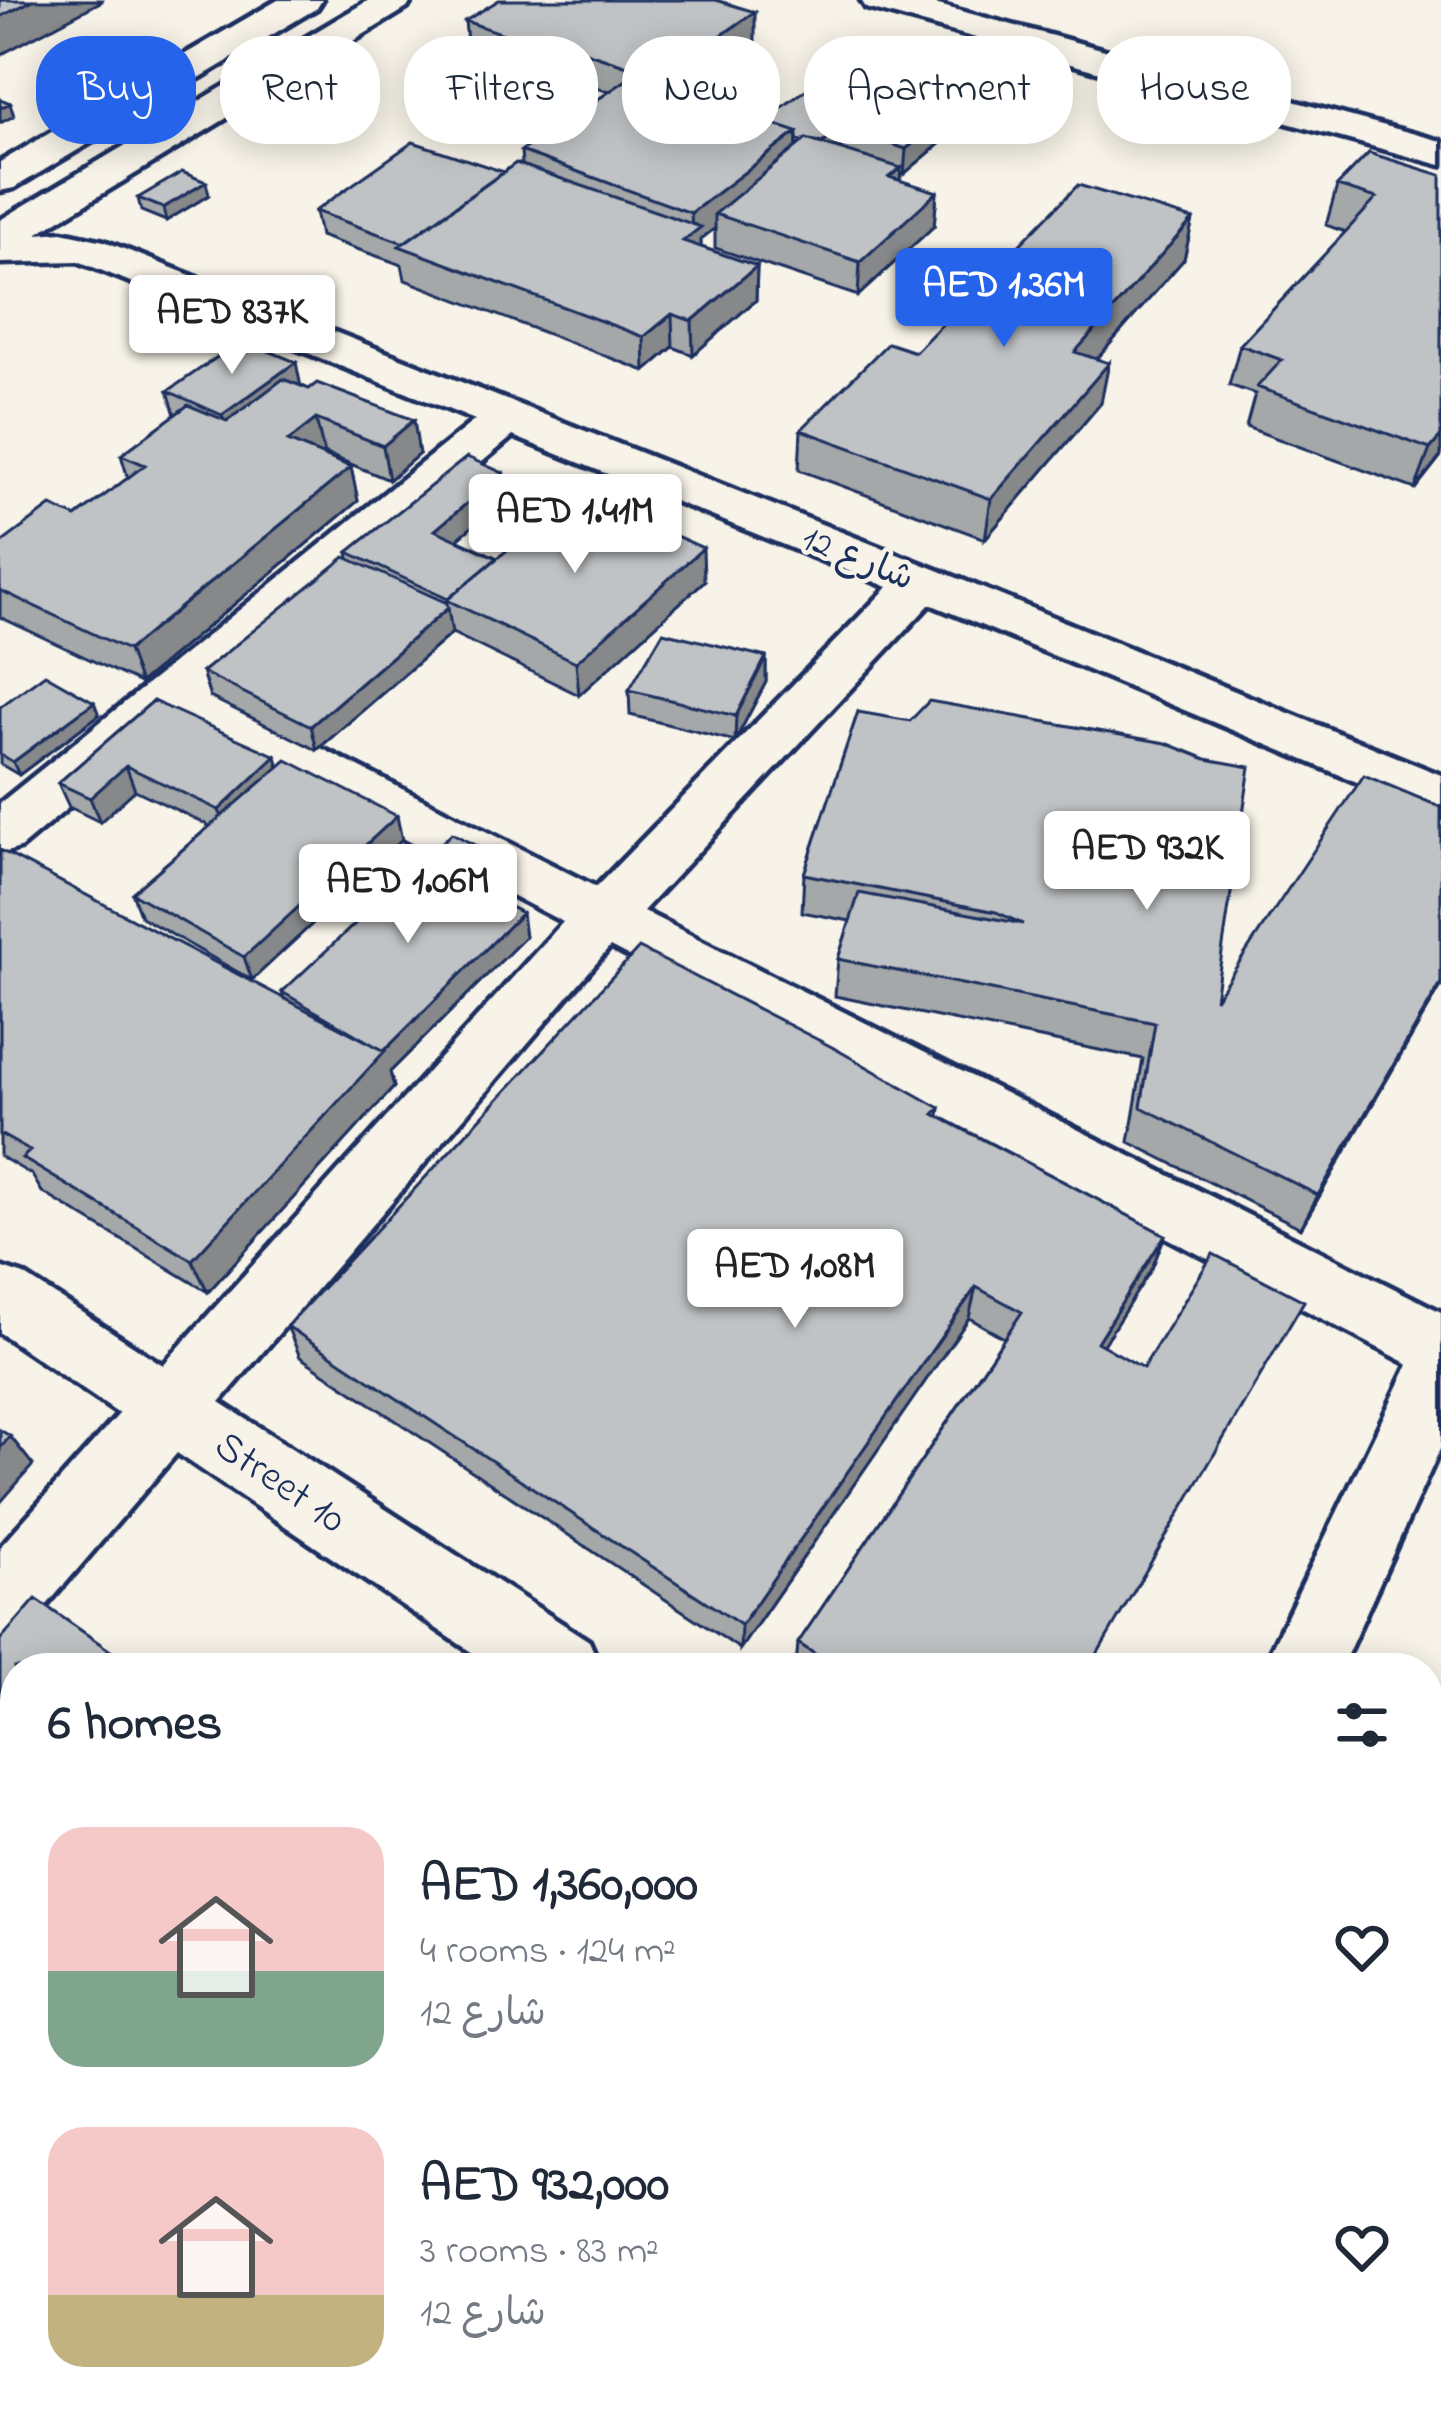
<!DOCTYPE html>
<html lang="en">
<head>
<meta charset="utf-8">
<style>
  :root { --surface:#fff; --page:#f6f6f7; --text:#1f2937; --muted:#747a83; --accent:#2563eb }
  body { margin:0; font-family:"Indie Flower","Playpen Sans Arabic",sans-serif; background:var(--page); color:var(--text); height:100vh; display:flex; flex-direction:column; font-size:45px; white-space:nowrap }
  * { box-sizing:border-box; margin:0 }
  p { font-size:39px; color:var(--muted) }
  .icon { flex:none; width:66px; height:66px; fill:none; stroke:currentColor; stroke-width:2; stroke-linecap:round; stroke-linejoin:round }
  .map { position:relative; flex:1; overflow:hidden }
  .sheet { position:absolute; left:0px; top:1653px; width:1443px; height:771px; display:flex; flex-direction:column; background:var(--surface); border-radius:48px 48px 0 0; box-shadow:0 6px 30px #0003 }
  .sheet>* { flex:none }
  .guide { position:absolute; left:36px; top:36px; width:1371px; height:108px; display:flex; gap:24px }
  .price { position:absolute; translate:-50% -102px; padding:0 27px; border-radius:12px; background:#fff; color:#222; font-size:39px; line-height:78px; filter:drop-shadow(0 3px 6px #0008) }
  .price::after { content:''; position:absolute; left:50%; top:72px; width:36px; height:27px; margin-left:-18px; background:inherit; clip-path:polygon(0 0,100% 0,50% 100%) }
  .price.selected { background:var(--accent); color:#fff }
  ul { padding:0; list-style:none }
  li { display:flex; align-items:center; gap:36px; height:300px; padding:0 48px }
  li span { display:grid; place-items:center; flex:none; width:336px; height:240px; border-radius:36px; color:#555 }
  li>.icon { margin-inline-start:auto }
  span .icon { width:144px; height:144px; fill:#fffc; stroke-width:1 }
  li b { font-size:51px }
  h2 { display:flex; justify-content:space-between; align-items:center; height:144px; padding:0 48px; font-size:51px }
  .pill { padding:0 42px; border-radius:48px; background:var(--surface); box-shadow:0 6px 30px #0003; font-size:42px; line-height:108px }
  .pill.selected { background:var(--accent); color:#fff }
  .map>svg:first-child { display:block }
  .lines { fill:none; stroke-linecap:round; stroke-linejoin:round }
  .minor-casing { stroke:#1b2f5e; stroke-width:9 }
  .major-casing { stroke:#1b2f5e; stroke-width:9 }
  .minor { fill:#f7f3e8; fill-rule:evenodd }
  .major { fill:#f7f3e8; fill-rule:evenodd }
  .wall { fill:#a5a8a9; stroke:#1b2f5e; stroke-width:3 }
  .shaded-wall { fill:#86888a; stroke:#1b2f5e; stroke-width:3 }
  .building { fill:#c0c3c5; stroke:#1b2f5e; stroke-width:3 }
  .labels { text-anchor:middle; stroke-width:9; stroke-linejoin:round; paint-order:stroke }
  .far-street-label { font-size:36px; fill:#1b2f5e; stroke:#f7f3e8 }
  .street-label { font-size:42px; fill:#1b2f5e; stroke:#f7f3e8 }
</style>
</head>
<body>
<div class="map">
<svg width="1441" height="2422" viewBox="0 0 1441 2422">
  <rect width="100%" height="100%" fill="#f7f3e8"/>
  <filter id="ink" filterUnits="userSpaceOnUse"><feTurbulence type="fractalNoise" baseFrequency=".00833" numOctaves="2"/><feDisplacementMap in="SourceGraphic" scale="24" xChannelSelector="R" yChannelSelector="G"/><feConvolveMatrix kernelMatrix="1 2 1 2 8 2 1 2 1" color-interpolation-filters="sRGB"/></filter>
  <g filter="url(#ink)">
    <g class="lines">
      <g class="minor-casing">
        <path id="minor" d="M 861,0 L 920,0 L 1441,141 L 1441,165 L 866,8 Z
          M 62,232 L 104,241 L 940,571 L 1441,775 L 1441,817 L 930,604 L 643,911 L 1441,1312 L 1441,1447 L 1341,1668 L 1262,1668 L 1409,1364 L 610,947 L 220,1402 L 589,1641 L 601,1668 L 495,1668 L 177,1453 L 27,1628 L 0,1638 L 0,1547 L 119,1414 L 0,1333 L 0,1267 L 24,1275 L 163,1365 L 563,922 L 174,719 L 20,848 L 0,854 L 0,803 L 475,420 L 78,261 L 0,263 L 0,237 ZM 513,436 L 888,587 L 596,887 L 208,691 Z
          M 1428,2202 L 1441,2208 L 1441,2303 L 1428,2298 Z
          M 902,2409 L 999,2409 L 993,2422 L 897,2422 Z"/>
      </g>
      <g class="major-casing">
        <path id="major" d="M 278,0 L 322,0 L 317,8 L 14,188 L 0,191 L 0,162 Z
          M 369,0 L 412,0 L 407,8 L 15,247 L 0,251 L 0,220 Z"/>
      </g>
      <use href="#minor" class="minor"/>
      <use href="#major" class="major"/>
    </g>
    <path class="wall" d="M 465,21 L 755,45 L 684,94 L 764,121 L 953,105 L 958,107 L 955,131 L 904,174 L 900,172 L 900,181 L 937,192 L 934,226 L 858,296 L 715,248 L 715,228 L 701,239 L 701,247 L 757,266 L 756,300 L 693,355 L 673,347 L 645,371 L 405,280 L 402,265 L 320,236 L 315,211 L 504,172 L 522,165 L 521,151 L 609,92 L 560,75 L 551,81 L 468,53 Z
      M 1369,153 L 1441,456 L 1415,489 L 1246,427 L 1255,394 L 1229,385 L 1240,345 L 1346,232 L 1326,225 L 1337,186 Z
      M 209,195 L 166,221 L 141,211 L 138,198 Z
      M 1193,219 L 1184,259 L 1097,359 L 1101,403 L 985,539 L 799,470 L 801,430 L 915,352 Z
      M 301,385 L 419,454 L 389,480 L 324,453 L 321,455 L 351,467 L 358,501 L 140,683 L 0,617 L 0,544 L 76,517 L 128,478 L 121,455 L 175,415 L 168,391 Z
      M 503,473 L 506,498 L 457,539 L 498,558 L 704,581 L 579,695 L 452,633 L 317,750 L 210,697 L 202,672 L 349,558 L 348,552 Z
      M 766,657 L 766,682 L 735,741 L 630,715 L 629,690 Z
      M 153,701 L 279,767 L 402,840 L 252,980 L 141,917 L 132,893 L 210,826 L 135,790 L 100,822 L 69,807 L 58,783 Z
      M 0,707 L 99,715 L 19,775 L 0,764 Z
      M 858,712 L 1215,999 L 1441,986 L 1301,1228 L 1129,1142 L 1143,1059 L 835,996 L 838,959 L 850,921 L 802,912 L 804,874 Z
      M 0,850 L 284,999 L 282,992 L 510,886 L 496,900 L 525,937 L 390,1072 L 394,1087 L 208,1292 L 42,1192 L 32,1175 L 0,1156 Z
      M 940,1108 L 939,1116 L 1165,1235 L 1152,1268 L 1102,1346 L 1089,1668 L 796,1667 L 798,1643 L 1004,1338 L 969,1318 L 740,1649 L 300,1357 L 287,1326 Z"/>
    <path class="shaded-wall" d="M 33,0 L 102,0 L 102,1 L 0,55 L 0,17 Z
      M 755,12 L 755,45 L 662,110 L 661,77 Z
      M 558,43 L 560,75 L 551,81 L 548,49 Z
      M 955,81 L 953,105 L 933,99 Z
      M 10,103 L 14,116 L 0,123 L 0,108 Z
      M 958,107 L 955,131 L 904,174 L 906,149 Z
      M 842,128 L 841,152 L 818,147 Z
      M 797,132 L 796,165 L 715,214 L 715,228 L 701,239 L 701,260 L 683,241 L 692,234 L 691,213 Z
      M 901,168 L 898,201 L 889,177 Z
      M 206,182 L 209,195 L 166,221 L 163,208 Z
      M 937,192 L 934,226 L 858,296 L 860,262 Z
      M 1193,219 L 1184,259 L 1068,392 L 1075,352 Z
      M 757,266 L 756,300 L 693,355 L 692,321 Z
      M 672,314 L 673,347 L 645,371 L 644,337 Z
      M 296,362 L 301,387 L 229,440 L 222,415 Z
      M 1109,363 L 1101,403 L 985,539 L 991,499 Z
      M 316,419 L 324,453 L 296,475 L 288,441 Z
      M 414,420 L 419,454 L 389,480 L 383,446 Z
      M 1441,436 L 1441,456 L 1415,489 L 1430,449 Z
      M 351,467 L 358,501 L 140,683 L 128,650 Z
      M 503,473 L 506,498 L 439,555 L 435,530 Z
      M 703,548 L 704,581 L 579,695 L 576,662 Z
      M 448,608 L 452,633 L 317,750 L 311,726 Z
      M 766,657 L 766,682 L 735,741 L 736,716 Z
      M 94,702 L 99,715 L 19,775 L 13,762 Z
      M 276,756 L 282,780 L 227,834 L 219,810 Z
      M 126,766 L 135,790 L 100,822 L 90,798 Z
      M 397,816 L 402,840 L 252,980 L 244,957 Z
      M 507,862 L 510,886 L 482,914 L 478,890 Z
      M 522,913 L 525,937 L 390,1072 L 394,1087 L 208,1292 L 192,1260 L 383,1052 Z
      M 1441,983 L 1441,986 L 1301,1228 L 1318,1195 Z
      M 1165,1235 L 1152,1268 L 1085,1373 L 1097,1342 Z
      M 976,1287 L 969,1318 L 740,1649 L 741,1625 Z
      M 10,1436 L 33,1465 L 0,1503 L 0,1448 Z
      M 15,2072 L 15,2118 L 0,2138 L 0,2092 Z
      M 138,2409 L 157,2409 L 149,2422 L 130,2422 Z
      M 409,2409 L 424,2409 L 440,2422 L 425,2422 Z
      M 595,2409 L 603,2409 L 620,2422 L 611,2422 Z"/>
    <path class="building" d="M 0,0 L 33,0 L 0,17 Z
      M 499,0 L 716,0 L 755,12 L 661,77 L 558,43 L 548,49 L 465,21 Z
      M 858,51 L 955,81 L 933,99 L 958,107 L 906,149 L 842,128 L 822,143 L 806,139 L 803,142 L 797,140 L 797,132 L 764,121 Z
      M 631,77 L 797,132 L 691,213 L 521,151 Z
      M 0,99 L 10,103 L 0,108 Z
      M 806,139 L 901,168 L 889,177 L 937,192 L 860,262 L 715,214 Z
      M 413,142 L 504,172 L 404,243 L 315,211 Z
      M 1369,153 L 1441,175 L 1441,436 L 1430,449 L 1257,387 L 1282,360 L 1240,345 L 1377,198 L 1337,186 Z
      M 516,163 L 701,227 L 683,241 L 757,266 L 692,321 L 672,314 L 644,337 L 399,246 Z
      M 182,172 L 206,182 L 163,208 L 138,198 Z
      M 1078,185 L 1193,219 L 1075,352 L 1109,363 L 991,499 L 801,430 L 888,343 L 915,352 Z
      M 242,340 L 296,362 L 222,415 L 168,391 Z
      M 283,379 L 309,389 L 317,383 L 414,420 L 383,446 L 316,419 L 288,441 L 351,467 L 128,650 L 0,590 L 0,544 L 51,506 L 76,517 L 145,465 L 121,455 L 188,405 L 227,421 Z
      M 467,457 L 503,473 L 435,530 L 497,558 L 448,599 L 348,552 Z
      M 577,492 L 703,548 L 576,662 L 447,600 Z
      M 345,557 L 447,603 L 448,608 L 311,726 L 202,672 Z
      M 663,632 L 766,657 L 736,716 L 629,690 Z
      M 45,674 L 94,702 L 13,762 L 0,754 L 0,707 Z
      M 153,701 L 276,756 L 219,810 L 126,766 L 90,798 L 58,783 Z
      M 929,701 L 1166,743 L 1206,759 L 1250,767 L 1215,999 L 1364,775 L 1441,807 L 1441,983 L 1318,1195 L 1141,1107 L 1155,1023 L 838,959 L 859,893 L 1023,924 L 996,912 L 804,874 L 858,712 L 910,721 Z
      M 287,760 L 397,816 L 244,957 L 132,893 Z
      M 452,833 L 507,862 L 478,890 L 522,913 L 384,1051 L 282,992 Z
      M 0,850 L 385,1051 L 192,1260 L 22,1158 L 30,1151 L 0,1134 Z
      M 639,948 L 832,1047 L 940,1108 L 934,1114 L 1165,1235 L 1097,1342 L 1143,1368 L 1213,1254 L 1304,1301 L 1089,1668 L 836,1668 L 798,1643 L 1022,1312 L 976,1287 L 741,1625 L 287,1326 Z
      M 0,1430 L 10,1436 L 0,1448 Z
      M 36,1599 L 135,1668 L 15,1668 L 15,2072 L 0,2092 L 0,1640 Z
      M 65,2409 L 138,2409 L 130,2422 L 56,2422 Z
      M 166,2409 L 409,2409 L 425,2422 L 182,2422 Z
      M 464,2409 L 595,2409 L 611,2422 L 457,2422 Z"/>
  </g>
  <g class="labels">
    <g class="far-street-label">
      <text transform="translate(859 556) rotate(22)" y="13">شارع 12</text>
    </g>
    <g class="street-label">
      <text transform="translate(282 1480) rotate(34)" y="15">Street 10</text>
    </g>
  </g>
</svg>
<b class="price selected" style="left:1004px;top:350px">AED 1.36M</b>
<b class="price" style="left:232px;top:377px">AED 837K</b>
<b class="price" style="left:575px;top:576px">AED 1.41M</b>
<b class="price" style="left:1147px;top:913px">AED 932K</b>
<b class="price" style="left:408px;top:946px">AED 1.06M</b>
<b class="price" style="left:795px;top:1331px">AED 1.08M</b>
<div class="guide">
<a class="pill selected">Buy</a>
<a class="pill">Rent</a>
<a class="pill">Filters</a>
<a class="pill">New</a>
<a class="pill">Apartment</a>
<a class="pill">House</a>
</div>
<section class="sheet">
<h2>6 homes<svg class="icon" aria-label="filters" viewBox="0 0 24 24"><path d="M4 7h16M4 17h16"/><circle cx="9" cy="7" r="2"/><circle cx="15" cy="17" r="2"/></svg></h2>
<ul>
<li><span style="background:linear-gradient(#f6c9c9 60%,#7fa58c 0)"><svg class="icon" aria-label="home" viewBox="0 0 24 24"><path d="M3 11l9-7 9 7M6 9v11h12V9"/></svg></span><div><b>AED 1,360,000</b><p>4 rooms · 124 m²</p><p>شارع 12</p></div><svg class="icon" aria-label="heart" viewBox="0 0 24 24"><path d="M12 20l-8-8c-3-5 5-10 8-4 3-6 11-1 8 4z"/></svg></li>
<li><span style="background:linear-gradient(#f6c9c9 70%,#c2b280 0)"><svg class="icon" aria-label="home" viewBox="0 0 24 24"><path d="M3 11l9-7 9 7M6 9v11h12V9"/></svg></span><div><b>AED 932,000</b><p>3 rooms · 83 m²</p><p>شارع 12</p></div><svg class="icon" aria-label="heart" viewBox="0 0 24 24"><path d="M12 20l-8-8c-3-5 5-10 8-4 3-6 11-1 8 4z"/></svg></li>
</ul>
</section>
</div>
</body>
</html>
